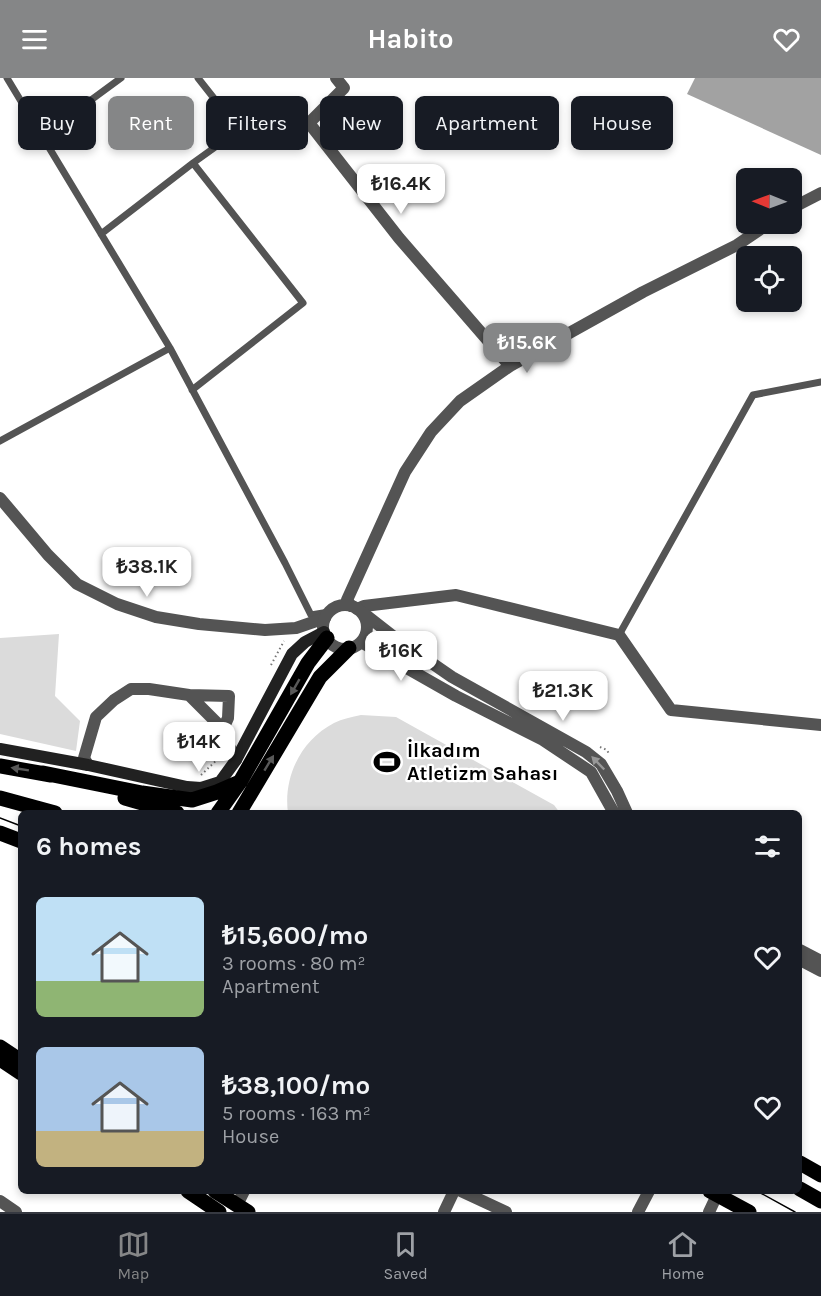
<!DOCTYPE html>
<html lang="en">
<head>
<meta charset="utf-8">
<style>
  :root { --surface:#171b24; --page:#20242c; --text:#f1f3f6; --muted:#9ea1a6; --line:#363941; --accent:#858687 }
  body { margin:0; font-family:Karla,sans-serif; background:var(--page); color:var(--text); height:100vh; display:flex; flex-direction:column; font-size:22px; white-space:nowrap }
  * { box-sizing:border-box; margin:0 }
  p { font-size:20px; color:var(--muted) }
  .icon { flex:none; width:33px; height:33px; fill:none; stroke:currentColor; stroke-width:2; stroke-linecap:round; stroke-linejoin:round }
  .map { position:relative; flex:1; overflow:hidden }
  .sheet { position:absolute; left:18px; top:732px; width:784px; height:384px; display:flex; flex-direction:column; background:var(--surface); border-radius:9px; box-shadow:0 3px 9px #0003 }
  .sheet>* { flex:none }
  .guide { position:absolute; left:18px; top:18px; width:786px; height:54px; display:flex; gap:12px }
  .needle { width:39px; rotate:271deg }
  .fabs { position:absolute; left:736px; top:90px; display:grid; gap:12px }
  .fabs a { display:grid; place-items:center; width:66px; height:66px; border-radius:9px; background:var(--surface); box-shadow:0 3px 9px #0003; font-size:30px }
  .price { position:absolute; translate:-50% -51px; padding:0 14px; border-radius:12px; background:#fff; color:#222; font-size:20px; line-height:39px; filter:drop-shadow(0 2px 3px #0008) }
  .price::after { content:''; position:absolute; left:50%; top:36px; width:18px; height:14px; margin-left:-9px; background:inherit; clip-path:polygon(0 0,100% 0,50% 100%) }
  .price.current { background:var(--accent); color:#fff }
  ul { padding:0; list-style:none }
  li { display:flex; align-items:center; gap:18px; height:150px; padding:0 18px }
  li span { display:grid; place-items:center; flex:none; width:168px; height:120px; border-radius:9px; color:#555 }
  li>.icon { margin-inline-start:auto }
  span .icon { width:72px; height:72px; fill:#fffc; stroke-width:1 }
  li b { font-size:26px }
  h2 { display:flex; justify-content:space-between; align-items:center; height:72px; padding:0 18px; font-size:26px }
  .tag { padding:0 21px; border-radius:9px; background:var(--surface); box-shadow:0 3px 9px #0003; font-size:21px; line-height:54px }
  .tag.current { background:var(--accent); color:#fff }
  header { display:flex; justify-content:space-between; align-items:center; height:78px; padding:0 18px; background:var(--accent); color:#fff; font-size:27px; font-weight:700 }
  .menu { display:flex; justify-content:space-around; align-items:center; height:84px; border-top:2px solid var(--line); background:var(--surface); font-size:16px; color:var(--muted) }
  .menu a { display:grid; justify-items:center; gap:3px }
  .menu .current { color:var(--accent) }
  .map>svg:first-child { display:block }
  .green { fill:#dbdbdb }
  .water { fill:#a2a2a2 }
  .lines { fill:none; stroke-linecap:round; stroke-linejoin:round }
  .path { stroke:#767676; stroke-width:2; stroke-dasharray:1.5 3; stroke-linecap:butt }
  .service { stroke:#545454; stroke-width:7 }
  .minor { stroke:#545454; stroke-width:12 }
  .tertiary { stroke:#545454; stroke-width:12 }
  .secondary { stroke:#212121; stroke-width:12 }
  .primary { stroke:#000; stroke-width:15 }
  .tram { stroke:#000; stroke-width:1.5 }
  .oneway { fill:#595959 }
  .oneway2 { fill:#989898 }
  .labels { text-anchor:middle; stroke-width:4.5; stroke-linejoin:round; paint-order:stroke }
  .poi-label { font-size:20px; font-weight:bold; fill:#000; stroke:#fff; text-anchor:start }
</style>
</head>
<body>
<header><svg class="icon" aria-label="menu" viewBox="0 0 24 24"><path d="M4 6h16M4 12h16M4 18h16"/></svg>Habito<svg class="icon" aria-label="heart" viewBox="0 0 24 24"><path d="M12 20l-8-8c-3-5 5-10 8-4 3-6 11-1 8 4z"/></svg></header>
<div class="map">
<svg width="821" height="1134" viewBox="0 0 821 1134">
  <rect width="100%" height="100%" fill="#fff"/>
  <path class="green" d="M 59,556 L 55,618 L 80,643 L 76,673 L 0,656 L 0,560 Z
    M 361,637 L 396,639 L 554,727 L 560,735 L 288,735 C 283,699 301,662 334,645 C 342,641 352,639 361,637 Z"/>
  <path class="water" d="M 695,0 L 821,0 L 821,77 L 687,16 Z"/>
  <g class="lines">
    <path class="path" d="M 271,587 L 284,563
      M 600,669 L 607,672 L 609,676
      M 201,697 L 221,678"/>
    <path class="service" d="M 7,0 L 170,270 L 285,485 L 311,537 L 329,534
      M 42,58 L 121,0
      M 101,156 L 193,85 L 239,52 L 198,0
      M 192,312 L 303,225 L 193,85
      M 0,363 L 170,270
      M 619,557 L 753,317 L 821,304"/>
    <path class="minor" d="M 336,0 L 344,10 L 309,45 L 399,160 L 510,288
      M 792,130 L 821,115
      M 0,420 L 48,477 L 77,506 L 117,526 L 156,539 L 199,546 L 265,552 L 296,550 L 325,540
      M 351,528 L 347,522 L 405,394 L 431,354 L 460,323 L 510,288 L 643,214 L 737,167 L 768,146
      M 357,531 L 364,528 L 456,517 L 619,557 L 671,632 L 821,647
      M 189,617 L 229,618 L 228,640 L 223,651
      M 88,687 L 84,680 L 96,639 L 114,622 L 131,611 L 149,611 L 189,617 L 223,651 L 228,666 L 236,682
      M 461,1113 L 506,1134
      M 0,1123 L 16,1134
      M 237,1127 L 244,1113
      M 444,1134 L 454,1113
      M 638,1134 L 649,1113
      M 709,1134 L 717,1117"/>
    <path class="tertiary" d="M323 549a22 22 0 1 1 44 0a22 22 0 1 1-44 0Z
      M 362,534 L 394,559 L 452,599 L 586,674 L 601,686 L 617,713 L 627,735
      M 361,564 L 456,618 L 543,662 L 591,694 L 614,735
      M 800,872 L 821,883
      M 800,882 L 821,893"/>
    <path class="secondary" d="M 0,671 L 88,687 L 187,709 L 201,710 L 220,704 L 236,682 L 292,576 L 305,564 L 324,554"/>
    <path class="primary" d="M 0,688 L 51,697
      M 43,695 L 142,715 L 192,722 L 217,714 L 240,704
      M 0,720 L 55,735
      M 125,720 L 177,735
      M 218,735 L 240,704 L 308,585 L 327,560
      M 239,735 L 320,599 L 349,570
      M 0,755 L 21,763
      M 0,969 L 21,983
      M 0,981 L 21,995
      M 800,1085 L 821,1097
      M 800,1111 L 821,1123
      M 188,1113 L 219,1134
      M 215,1113 L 248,1134
      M 710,1113 L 749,1134"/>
    <path class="tram" d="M 0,740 L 21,748
      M 757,1113 L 795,1134"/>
  </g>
  <defs><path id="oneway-solid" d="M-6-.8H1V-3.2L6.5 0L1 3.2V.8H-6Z" transform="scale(1.5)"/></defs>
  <g class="oneway">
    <use href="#oneway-solid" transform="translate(295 609) rotate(120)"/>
    <use href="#oneway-solid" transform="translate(269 685) rotate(-59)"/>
    <use href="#oneway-solid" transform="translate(20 691) rotate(-171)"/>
  </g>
  <use class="oneway2" href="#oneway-solid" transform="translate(598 685) rotate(-134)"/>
  <defs>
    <g id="stadium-bare" transform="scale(2.07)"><path d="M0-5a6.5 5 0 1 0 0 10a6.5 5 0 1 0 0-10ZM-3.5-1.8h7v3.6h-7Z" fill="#000" stroke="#fff" stroke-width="2.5" paint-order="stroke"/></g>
  </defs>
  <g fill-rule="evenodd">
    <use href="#stadium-bare" x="387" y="684"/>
  </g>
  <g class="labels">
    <g class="poi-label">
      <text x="407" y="679">İlkadım<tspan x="407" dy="23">Atletizm Sahası</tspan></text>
    </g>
  </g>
</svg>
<div class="fabs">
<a><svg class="needle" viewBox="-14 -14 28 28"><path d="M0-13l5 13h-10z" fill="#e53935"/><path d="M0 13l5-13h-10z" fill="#9ea1a6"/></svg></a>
<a><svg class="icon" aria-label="locate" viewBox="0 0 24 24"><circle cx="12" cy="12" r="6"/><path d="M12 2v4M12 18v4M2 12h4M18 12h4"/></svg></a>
</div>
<b class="price" style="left:401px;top:137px">₺16.4K</b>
<b class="price current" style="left:527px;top:296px">₺15.6K</b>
<b class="price" style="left:147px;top:520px">₺38.1K</b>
<b class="price" style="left:401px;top:604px">₺16K</b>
<b class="price" style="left:563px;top:644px">₺21.3K</b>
<b class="price" style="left:199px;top:695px">₺14K</b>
<div class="guide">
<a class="tag">Buy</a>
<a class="tag current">Rent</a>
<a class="tag">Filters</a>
<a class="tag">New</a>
<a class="tag">Apartment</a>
<a class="tag">House</a>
</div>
<section class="sheet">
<h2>6 homes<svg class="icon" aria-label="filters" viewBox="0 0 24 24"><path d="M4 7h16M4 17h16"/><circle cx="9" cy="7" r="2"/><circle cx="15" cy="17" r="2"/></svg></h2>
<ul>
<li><span style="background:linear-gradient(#bfe0f5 70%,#8fb573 0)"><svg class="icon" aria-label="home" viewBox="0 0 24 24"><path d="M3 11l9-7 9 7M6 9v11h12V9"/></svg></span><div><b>₺15,600/mo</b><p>3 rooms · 80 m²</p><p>Apartment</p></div><svg class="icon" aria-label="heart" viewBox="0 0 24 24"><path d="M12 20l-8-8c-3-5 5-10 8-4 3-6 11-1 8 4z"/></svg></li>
<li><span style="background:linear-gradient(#a9c7e8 70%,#c2b280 0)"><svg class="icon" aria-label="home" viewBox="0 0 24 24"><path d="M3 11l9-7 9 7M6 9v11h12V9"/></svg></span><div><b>₺38,100/mo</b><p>5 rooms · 163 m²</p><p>House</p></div><svg class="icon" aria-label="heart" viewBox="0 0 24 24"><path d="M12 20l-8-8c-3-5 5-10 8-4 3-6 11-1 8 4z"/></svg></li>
</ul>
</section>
</div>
<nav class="menu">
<a class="current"><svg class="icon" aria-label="map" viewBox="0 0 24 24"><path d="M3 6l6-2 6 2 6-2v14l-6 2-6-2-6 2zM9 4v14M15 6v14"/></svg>Map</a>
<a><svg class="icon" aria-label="saved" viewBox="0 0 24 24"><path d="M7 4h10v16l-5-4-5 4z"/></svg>Saved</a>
<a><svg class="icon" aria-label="home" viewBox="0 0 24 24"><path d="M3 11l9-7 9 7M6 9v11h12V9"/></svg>Home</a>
</nav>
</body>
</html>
